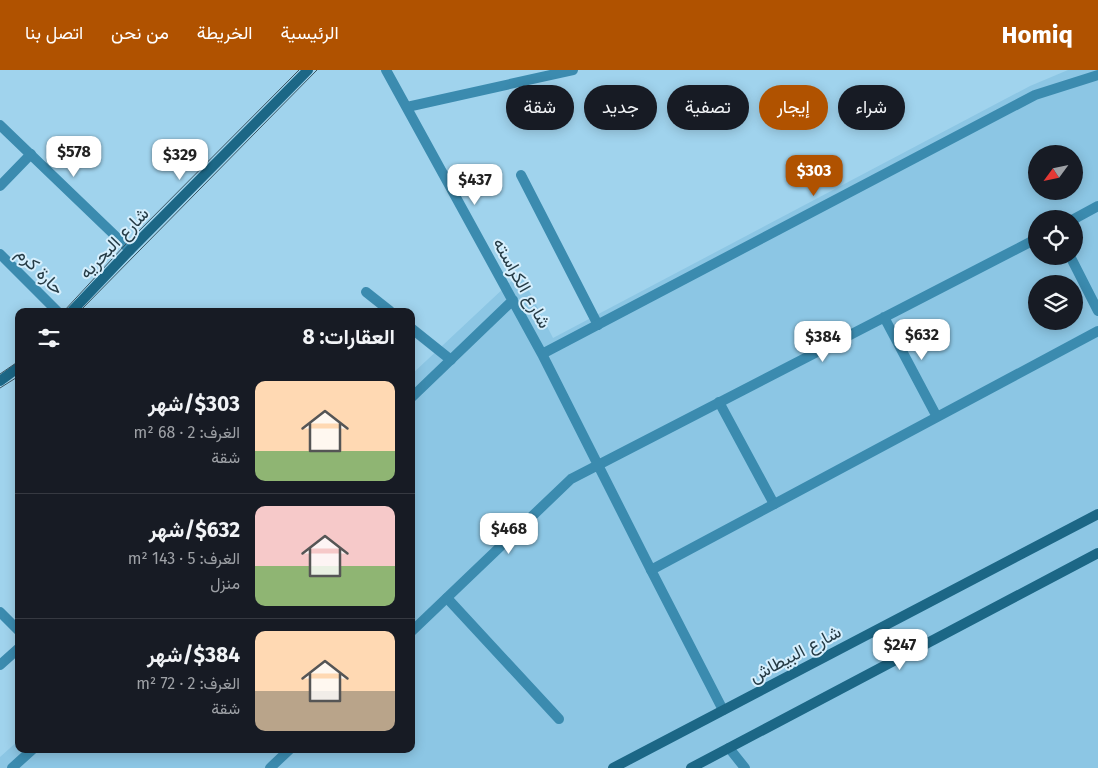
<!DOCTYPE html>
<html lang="ar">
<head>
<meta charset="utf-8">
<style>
  :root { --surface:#171b24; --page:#20242c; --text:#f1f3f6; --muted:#9ea1a6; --line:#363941; --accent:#b05200 }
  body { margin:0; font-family:"Fira Sans",Vazirmatn,sans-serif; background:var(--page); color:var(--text); direction:rtl; height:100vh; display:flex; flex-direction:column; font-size:19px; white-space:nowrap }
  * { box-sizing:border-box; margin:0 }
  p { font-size:16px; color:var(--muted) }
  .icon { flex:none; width:28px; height:28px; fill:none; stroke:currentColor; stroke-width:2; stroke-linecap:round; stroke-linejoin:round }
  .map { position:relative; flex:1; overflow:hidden; direction:ltr }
  .sheet { position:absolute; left:15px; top:238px; width:400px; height:445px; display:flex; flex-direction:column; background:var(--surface); border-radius:10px; box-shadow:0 2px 12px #0003; direction:rtl }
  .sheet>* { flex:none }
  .guide { position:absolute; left:430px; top:15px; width:475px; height:45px; direction:rtl; display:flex; gap:10px }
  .needle { width:32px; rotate:237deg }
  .buttons { position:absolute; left:1028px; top:75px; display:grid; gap:10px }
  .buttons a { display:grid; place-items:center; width:55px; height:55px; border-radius:50%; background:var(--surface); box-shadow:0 2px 12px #0003; font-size:25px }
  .price { position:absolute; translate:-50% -42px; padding:0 11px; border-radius:10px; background:#fff; color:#222; font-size:16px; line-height:32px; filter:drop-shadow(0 1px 2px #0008) }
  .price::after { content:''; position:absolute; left:50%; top:30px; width:15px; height:11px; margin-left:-8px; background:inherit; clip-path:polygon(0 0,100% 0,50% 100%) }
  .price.active { background:var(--accent); color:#fff }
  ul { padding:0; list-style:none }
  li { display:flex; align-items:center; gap:15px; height:125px; padding:0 20px }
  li+li { border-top:1px solid var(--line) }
  li span { display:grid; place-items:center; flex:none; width:140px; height:100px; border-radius:10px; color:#555 }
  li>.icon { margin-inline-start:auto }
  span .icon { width:60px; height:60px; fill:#fffc; stroke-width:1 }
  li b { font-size:21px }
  h2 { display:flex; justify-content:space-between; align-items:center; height:60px; padding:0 20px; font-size:21px }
  .tag { padding:0 18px; border-radius:22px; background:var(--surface); box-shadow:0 2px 12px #0003; font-size:18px; line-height:45px }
  .tag.active { background:var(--accent); color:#fff }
  header { display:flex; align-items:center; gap:30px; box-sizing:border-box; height:70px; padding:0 25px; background:var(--accent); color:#fff }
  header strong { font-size:24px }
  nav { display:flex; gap:28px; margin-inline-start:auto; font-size:18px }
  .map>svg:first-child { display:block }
  .built { fill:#8cc6e4; fill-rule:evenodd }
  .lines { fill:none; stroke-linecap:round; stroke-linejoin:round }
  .lane { stroke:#3b8baf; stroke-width:10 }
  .street { stroke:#3b8baf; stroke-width:10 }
  .secondary { stroke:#1c6786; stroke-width:10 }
  .tram { stroke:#3b5561; stroke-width:1 }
  .labels { text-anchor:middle; stroke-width:4; stroke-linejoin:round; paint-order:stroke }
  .street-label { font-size:18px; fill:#263b45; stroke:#d6effd }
</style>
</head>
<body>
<header>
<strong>Homiq</strong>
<nav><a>الرئيسية</a><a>الخريطة</a><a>من نحن</a><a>اتصل بنا</a></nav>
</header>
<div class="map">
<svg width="1098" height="698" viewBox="0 0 1098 698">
  <rect width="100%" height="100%" fill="#a0d3ed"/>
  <path class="built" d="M 1068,0 L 1098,0 L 1098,698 L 0,698 L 0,687 L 19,670 L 19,679 L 411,679 L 411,305 L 520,203 L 553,268 L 1030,16 ZM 1036,84 L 1074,84 L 1074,121 L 1036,121 ZM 1036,149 L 1074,149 L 1074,186 L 1036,186 ZM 1036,214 L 1074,214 L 1074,251 L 1036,251 Z"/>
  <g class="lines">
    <path class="lane" d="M 521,105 L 598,255
      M 0,116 L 31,84
      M 366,222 L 390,241
      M 411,258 L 451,290
      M 719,332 L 774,434
      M 651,500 L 723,640
      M 447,528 L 559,649
      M 0,595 L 19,578
      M 729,678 L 745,698"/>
    <path class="street" d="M 386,0 L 542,284 L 651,500 L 1098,261
      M 407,37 L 573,0
      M 0,55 L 130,180
      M 1074,149 L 1098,136
      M 0,184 L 57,241
      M 1070,186 L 1098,241
      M 884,247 L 937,347
      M 542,284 L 1035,25 L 1098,5
      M 411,328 L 513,230
      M 0,542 L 19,561
      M 411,562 L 571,409 L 1036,169
      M 12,698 L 33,679
      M 270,698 L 290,679"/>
    <path class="secondary" d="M 72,241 L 130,180 L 308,0
      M 0,311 L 19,297
      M 613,698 L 1098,444
      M 691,698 L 1098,483"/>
    <path class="tram" d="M 64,241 L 125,175 L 299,0
      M 80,241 L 317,0
      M 0,304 L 19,291
      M 0,318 L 19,306"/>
  </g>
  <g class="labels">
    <g class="street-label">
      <text transform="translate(114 173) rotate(-46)" y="6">شارع البحريه</text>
      <text transform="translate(40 201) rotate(45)" y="6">حارة كرم</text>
      <text transform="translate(522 213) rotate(61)" y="6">شارع الكراسته</text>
      <text transform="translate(795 584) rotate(-28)" y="6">شارع البيطاش</text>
    </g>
  </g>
</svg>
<div class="buttons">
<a><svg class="needle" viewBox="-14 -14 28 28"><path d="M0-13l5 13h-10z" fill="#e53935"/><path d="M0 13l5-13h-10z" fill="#9ea1a6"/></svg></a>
<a><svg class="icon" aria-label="locate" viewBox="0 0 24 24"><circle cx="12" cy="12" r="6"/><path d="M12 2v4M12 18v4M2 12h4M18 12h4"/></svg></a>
<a><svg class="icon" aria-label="layers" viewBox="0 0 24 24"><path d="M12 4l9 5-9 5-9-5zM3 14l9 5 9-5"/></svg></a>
</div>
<b class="price" style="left:74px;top:108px">$578</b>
<b class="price" style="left:180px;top:111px">$329</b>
<b class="price active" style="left:814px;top:127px">$303</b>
<b class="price" style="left:475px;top:136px">$437</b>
<b class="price" style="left:922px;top:291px">$632</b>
<b class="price" style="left:823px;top:293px">$384</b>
<b class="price" style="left:509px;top:485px">$468</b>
<b class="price" style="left:900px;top:601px">$247</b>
<div class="guide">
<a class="tag">شراء</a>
<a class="tag active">إيجار</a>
<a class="tag">تصفية</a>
<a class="tag">جديد</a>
<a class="tag">شقة</a>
</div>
<section class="sheet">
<h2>العقارات: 8<svg class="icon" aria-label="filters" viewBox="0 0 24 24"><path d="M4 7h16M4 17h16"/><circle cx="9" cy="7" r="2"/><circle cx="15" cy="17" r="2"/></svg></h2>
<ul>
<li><span style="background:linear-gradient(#ffd9b3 70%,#8fb573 0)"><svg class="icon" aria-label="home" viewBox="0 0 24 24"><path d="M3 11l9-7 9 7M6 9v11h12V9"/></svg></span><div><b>$303/شهر</b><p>الغرف: 2 · 68 m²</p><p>شقة</p></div></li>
<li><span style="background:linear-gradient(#f6c9c9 60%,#8fb573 0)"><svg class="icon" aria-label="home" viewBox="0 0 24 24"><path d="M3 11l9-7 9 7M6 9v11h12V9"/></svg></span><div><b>$632/شهر</b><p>الغرف: 5 · 143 m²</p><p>منزل</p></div></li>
<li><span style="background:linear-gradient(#ffd9b3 60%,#b9a48a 0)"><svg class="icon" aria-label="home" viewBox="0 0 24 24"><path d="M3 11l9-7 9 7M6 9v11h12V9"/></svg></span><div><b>$384/شهر</b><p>الغرف: 2 · 72 m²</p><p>شقة</p></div></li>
</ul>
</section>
</div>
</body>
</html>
